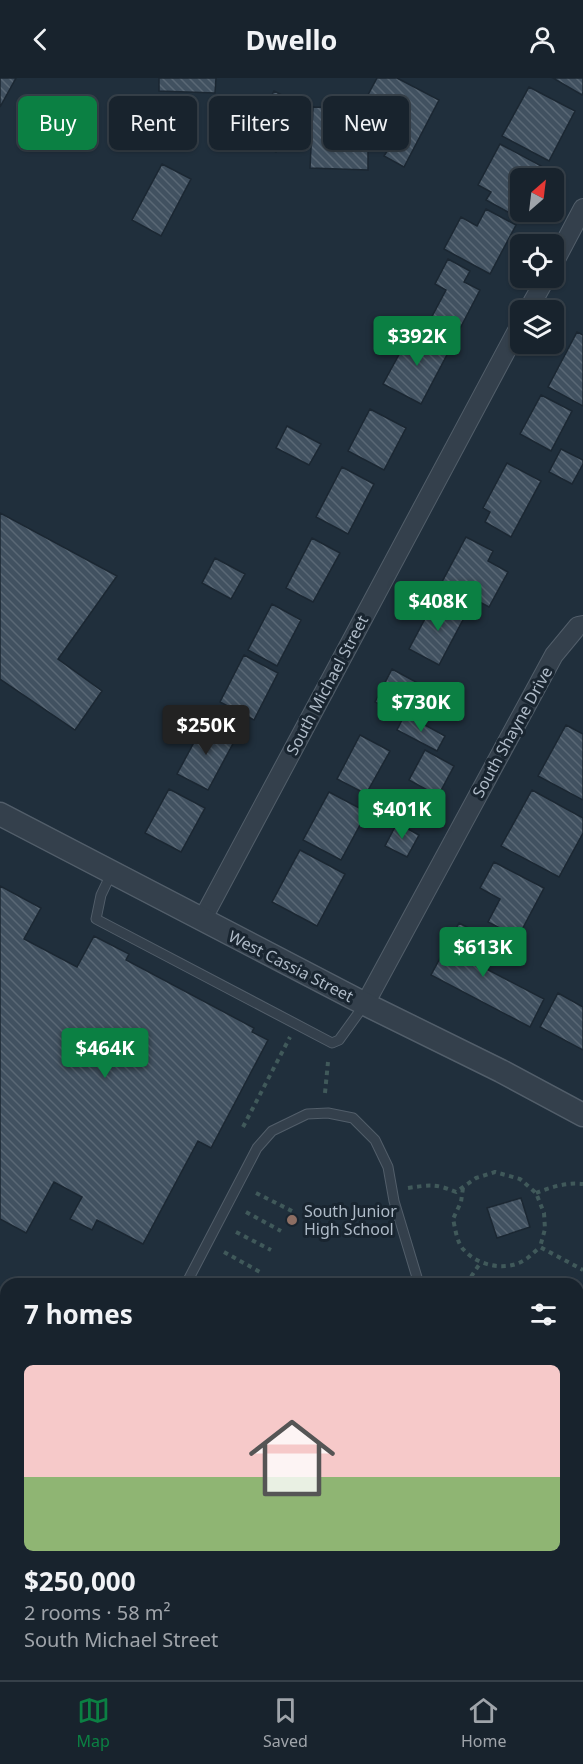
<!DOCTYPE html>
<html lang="en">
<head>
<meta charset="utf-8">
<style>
  :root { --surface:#18232d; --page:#212b35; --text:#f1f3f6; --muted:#9fa4aa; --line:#364049; --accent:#0b8043 }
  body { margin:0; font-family:"Noto Sans",sans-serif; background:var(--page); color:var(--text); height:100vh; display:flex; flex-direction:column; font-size:22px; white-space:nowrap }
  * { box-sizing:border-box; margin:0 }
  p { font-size:20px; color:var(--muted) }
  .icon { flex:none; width:33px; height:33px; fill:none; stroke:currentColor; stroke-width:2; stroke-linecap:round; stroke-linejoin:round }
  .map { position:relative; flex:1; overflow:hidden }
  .drawer { position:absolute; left:0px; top:1200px; width:584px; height:402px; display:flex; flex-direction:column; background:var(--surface); border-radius:18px 18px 0 0; box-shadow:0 2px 4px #0004,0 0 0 2px var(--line) }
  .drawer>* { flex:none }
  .banner { position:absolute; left:18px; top:18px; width:548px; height:54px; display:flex; gap:12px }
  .needle { width:39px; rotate:28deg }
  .controls { position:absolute; left:510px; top:90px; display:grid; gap:12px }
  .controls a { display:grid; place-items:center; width:54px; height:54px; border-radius:9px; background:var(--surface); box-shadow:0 2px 4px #0004,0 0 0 2px var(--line); font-size:30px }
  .price { position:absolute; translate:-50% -51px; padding:0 14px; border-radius:6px; background:var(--accent); color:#fff; font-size:20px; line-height:39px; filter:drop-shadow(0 2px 3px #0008) }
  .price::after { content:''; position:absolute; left:50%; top:36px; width:18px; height:14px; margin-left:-9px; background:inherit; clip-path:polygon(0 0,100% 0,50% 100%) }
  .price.on { background:#222; color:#fff }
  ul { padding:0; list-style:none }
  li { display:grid; align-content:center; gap:12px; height:318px; padding:0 24px }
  li span { display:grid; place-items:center; height:186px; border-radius:9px; color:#555 }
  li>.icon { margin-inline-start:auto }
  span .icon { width:108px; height:108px; fill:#fffc; stroke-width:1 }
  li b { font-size:26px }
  h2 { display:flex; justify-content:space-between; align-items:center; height:72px; padding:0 24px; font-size:26px }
  .tag { padding:0 21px; border-radius:9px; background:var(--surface); box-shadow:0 2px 4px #0004,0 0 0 2px var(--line); font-size:21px; line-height:54px }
  .tag.on { background:var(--accent); color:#fff }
  header { display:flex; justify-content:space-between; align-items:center; height:78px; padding:0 24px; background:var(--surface); font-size:27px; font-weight:700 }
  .dock { display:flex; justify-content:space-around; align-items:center; height:84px; border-top:2px solid var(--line); background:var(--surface); font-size:16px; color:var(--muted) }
  .dock a { display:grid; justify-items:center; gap:3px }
  .dock .on { color:var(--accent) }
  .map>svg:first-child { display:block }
  .park { fill:#223c3d }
  .building { fill:url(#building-back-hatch); stroke:#1b2732; stroke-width:1.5 }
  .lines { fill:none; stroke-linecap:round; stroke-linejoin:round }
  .service-casing { stroke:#525e6a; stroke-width:11 }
  .minor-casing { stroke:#525e6a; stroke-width:20 }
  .tertiary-casing { stroke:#525e6a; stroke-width:25 }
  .path { stroke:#40595a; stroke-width:4; stroke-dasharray:4.5 4.5; stroke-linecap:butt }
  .service { stroke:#34404c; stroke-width:9 }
  .minor { stroke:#34404c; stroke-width:18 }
  .tertiary { stroke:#34404c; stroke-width:22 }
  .education-dot { fill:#8d6e63; stroke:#192530; stroke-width:2 }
  .labels { text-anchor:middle; stroke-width:6; stroke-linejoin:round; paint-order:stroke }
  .street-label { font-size:16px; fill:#afbbc8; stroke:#192530 }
  .poi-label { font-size:16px; fill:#afbbc8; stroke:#192530; text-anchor:start }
</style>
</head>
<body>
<header><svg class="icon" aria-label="back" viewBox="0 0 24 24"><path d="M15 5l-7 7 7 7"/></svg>Dwello<svg class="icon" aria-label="person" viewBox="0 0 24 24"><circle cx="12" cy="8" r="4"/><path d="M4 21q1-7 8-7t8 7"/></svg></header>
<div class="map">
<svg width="583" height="1602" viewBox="0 0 583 1602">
  <defs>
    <pattern id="building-back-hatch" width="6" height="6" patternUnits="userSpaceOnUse" patternTransform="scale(1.5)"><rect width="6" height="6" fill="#415160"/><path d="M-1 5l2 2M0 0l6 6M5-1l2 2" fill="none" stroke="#5a6875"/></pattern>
  </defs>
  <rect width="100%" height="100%" fill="#202f3c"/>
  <path class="park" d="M 0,1263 L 6,1266 L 6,1475 L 0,1471 Z"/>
  <path class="building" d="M 0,0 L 16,0 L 0,29 Z
    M 159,0 L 216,0 L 215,15 L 159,13 Z
    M 377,0 L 397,0 L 439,22 L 404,89 L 384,78 L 391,67 L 378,60 L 387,43 L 361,30 Z
    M 553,0 L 583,0 L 583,14 L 582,17 Z
    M 529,9 L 575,33 L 549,83 L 502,58 Z
    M 274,13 L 301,27 L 276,74 L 228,48 L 241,23 L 263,35 Z
    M 313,29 L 342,30 L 341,39 L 358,40 L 357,70 L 368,71 L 368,92 L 310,90 Z
    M 500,66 L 545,90 L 540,100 L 520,100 L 520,134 L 522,134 L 519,140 L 486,122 L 491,114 L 478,107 Z
    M 162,86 L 191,101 L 161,158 L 132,142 Z
    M 486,131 L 516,147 L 490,196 L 444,171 L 461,139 L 477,148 Z
    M 448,181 L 470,193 L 464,204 L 480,212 L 455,260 L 428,246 L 446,212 L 435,206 Z
    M 413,251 L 450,271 L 421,326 L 383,306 Z
    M 577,254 L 583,257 L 583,328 L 548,309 Z
    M 541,317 L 572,333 L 551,373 L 520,356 Z
    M 370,331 L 406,350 L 384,392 L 348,373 Z
    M 287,348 L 321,366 L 309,387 L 276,370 Z
    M 561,371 L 583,382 L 583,386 L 572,406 L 549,394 Z
    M 507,385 L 541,403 L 511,459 L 485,444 L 490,434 L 483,430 Z
    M 342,389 L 374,406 L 348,456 L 316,439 Z
    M 0,435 L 117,498 L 58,581 L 102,613 L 75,652 L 0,601 Z
    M 466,459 L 493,473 L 488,483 L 508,494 L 489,529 L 442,504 Z
    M 312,460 L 340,475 L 313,524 L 286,510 Z
    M 215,480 L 245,496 L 231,521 L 202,505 Z
    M 436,520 L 466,536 L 439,587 L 409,571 Z
    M 272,526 L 301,542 L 277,588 L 248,572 Z
    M 244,577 L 278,595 L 254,642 L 220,624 Z
    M 392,591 L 438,616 L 427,638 L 410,628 L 406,636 L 402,633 L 400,637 L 375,624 Z
    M 405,636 L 445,658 L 437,673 L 397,652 Z
    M 205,644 L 236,660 L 208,712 L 177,696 Z
    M 566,647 L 583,656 L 583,722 L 538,698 Z
    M 360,657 L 390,673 L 366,716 L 337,701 Z
    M 425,672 L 454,688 L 438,718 L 409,702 Z
    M 169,711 L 205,730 L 181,774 L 145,755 Z
    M 532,712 L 583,740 L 583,755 L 559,799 L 501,768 Z
    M 329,714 L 367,734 L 341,782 L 303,762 Z
    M 397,745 L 419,757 L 407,779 L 385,768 Z
    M 300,772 L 345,796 L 317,848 L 272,824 Z
    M 494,784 L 544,810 L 518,859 L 488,844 L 500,821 L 480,810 Z
    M 0,808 L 41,830 L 24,861 L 77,889 L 94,858 L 129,876 L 126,882 L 254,950 L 252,954 L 268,962 L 211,1070 L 198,1063 L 143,1166 L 97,1142 L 92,1152 L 70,1141 L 82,1119 L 54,1104 L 26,1155 L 0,1141 Z
    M 459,845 L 486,859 L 473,884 L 544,921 L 530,949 L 431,897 Z
    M 558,915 L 583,929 L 583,972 L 540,949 Z
    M 521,1120 L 530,1149 L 497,1160 L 487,1130 Z
    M 583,1410 L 583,1432 L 578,1429 L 578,1420 Z
    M 583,1497 L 583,1540 L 578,1537 L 578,1507 Z
    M 0,1557 L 6,1561 L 6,1596 L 45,1596 L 42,1602 L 0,1602 Z"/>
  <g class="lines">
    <g class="service-casing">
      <path id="service" d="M 112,794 L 101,817 L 96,841 L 332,965 L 339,962 L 365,926
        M 186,1206 L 257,1070 L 272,1053 L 307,1036 L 328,1035 L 353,1040 L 375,1062 L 388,1089 L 394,1123 L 419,1206"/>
    </g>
    <g class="minor-casing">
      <path id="minor" d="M 554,185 L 583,130
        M 528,232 L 546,200
        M 202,842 L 520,247
        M 365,926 L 554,577 L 578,548 L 583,547
        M 578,1273 L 583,1263
        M 550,1596 L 562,1602
        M 405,1602 L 408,1596"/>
    </g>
    <g class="tertiary-casing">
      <path id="tertiary" d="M 0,736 L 365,926 L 501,993 L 583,1037"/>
    </g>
    <path class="path" d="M 325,1015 L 328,984
      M 243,1049 L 290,959
      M 408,1110 C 430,1107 434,1105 456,1114 L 476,1100 L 495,1094 L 520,1101 L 536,1115 L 544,1135 L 545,1151 L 540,1169 L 583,1192
      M 463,1110 L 461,1124 L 453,1141 C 455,1149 457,1166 464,1172 C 477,1187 503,1193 521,1184 C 528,1181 534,1174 540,1169
      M 256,1115 L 292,1133
      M 536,1115 C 551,1109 567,1104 583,1106
      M 246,1134 L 281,1153
      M 236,1154 L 271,1172
      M 224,1174 L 260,1194
      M 466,1206 L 481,1184
      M 264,1602 L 267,1596"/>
    <use href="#service" class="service"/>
    <use href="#minor" class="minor"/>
    <use href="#tertiary" class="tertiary"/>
  </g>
  <circle class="education-dot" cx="292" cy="1142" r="6"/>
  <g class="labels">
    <g class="street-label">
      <text transform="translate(327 607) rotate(-62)" y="6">South Michael Street</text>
      <text transform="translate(512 654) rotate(-61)" y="6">South Shayne Drive</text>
      <text transform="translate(291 888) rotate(27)" y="6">West Cassia Street</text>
    </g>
    <g class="poi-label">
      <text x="304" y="1139">South Junior<tspan x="304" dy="18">High School</tspan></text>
    </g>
  </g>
</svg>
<div class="controls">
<a><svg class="needle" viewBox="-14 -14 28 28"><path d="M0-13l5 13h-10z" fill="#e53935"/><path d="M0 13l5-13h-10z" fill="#9fa4aa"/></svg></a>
<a><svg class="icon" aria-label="locate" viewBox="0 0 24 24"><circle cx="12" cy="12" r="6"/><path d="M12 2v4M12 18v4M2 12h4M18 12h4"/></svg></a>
<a><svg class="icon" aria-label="layers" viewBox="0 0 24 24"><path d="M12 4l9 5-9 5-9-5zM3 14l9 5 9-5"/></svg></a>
</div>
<b class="price" style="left:417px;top:289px">$392K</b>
<b class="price" style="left:438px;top:554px">$408K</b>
<b class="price" style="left:421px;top:655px">$730K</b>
<b class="price on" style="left:206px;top:678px">$250K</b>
<b class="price" style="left:402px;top:762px">$401K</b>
<b class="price" style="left:483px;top:900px">$613K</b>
<b class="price" style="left:105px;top:1001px">$464K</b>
<div class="banner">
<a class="tag on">Buy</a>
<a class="tag">Rent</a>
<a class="tag">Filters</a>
<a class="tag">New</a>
</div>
<section class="drawer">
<h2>7 homes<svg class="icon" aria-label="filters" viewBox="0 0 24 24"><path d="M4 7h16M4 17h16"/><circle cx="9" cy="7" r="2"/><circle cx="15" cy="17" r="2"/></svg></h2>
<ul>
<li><span style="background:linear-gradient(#f6c9c9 60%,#8fb573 0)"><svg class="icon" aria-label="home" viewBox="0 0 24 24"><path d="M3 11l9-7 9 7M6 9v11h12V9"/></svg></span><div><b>$250,000</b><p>2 rooms · 58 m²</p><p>South Michael Street</p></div></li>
</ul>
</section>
</div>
<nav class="dock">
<a class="on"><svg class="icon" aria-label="map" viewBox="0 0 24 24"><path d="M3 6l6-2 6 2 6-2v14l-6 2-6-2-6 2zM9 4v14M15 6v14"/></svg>Map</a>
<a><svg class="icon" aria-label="saved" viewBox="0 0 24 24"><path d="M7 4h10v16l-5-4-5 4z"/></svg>Saved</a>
<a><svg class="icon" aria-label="home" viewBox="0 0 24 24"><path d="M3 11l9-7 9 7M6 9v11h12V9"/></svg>Home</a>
</nav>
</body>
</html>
